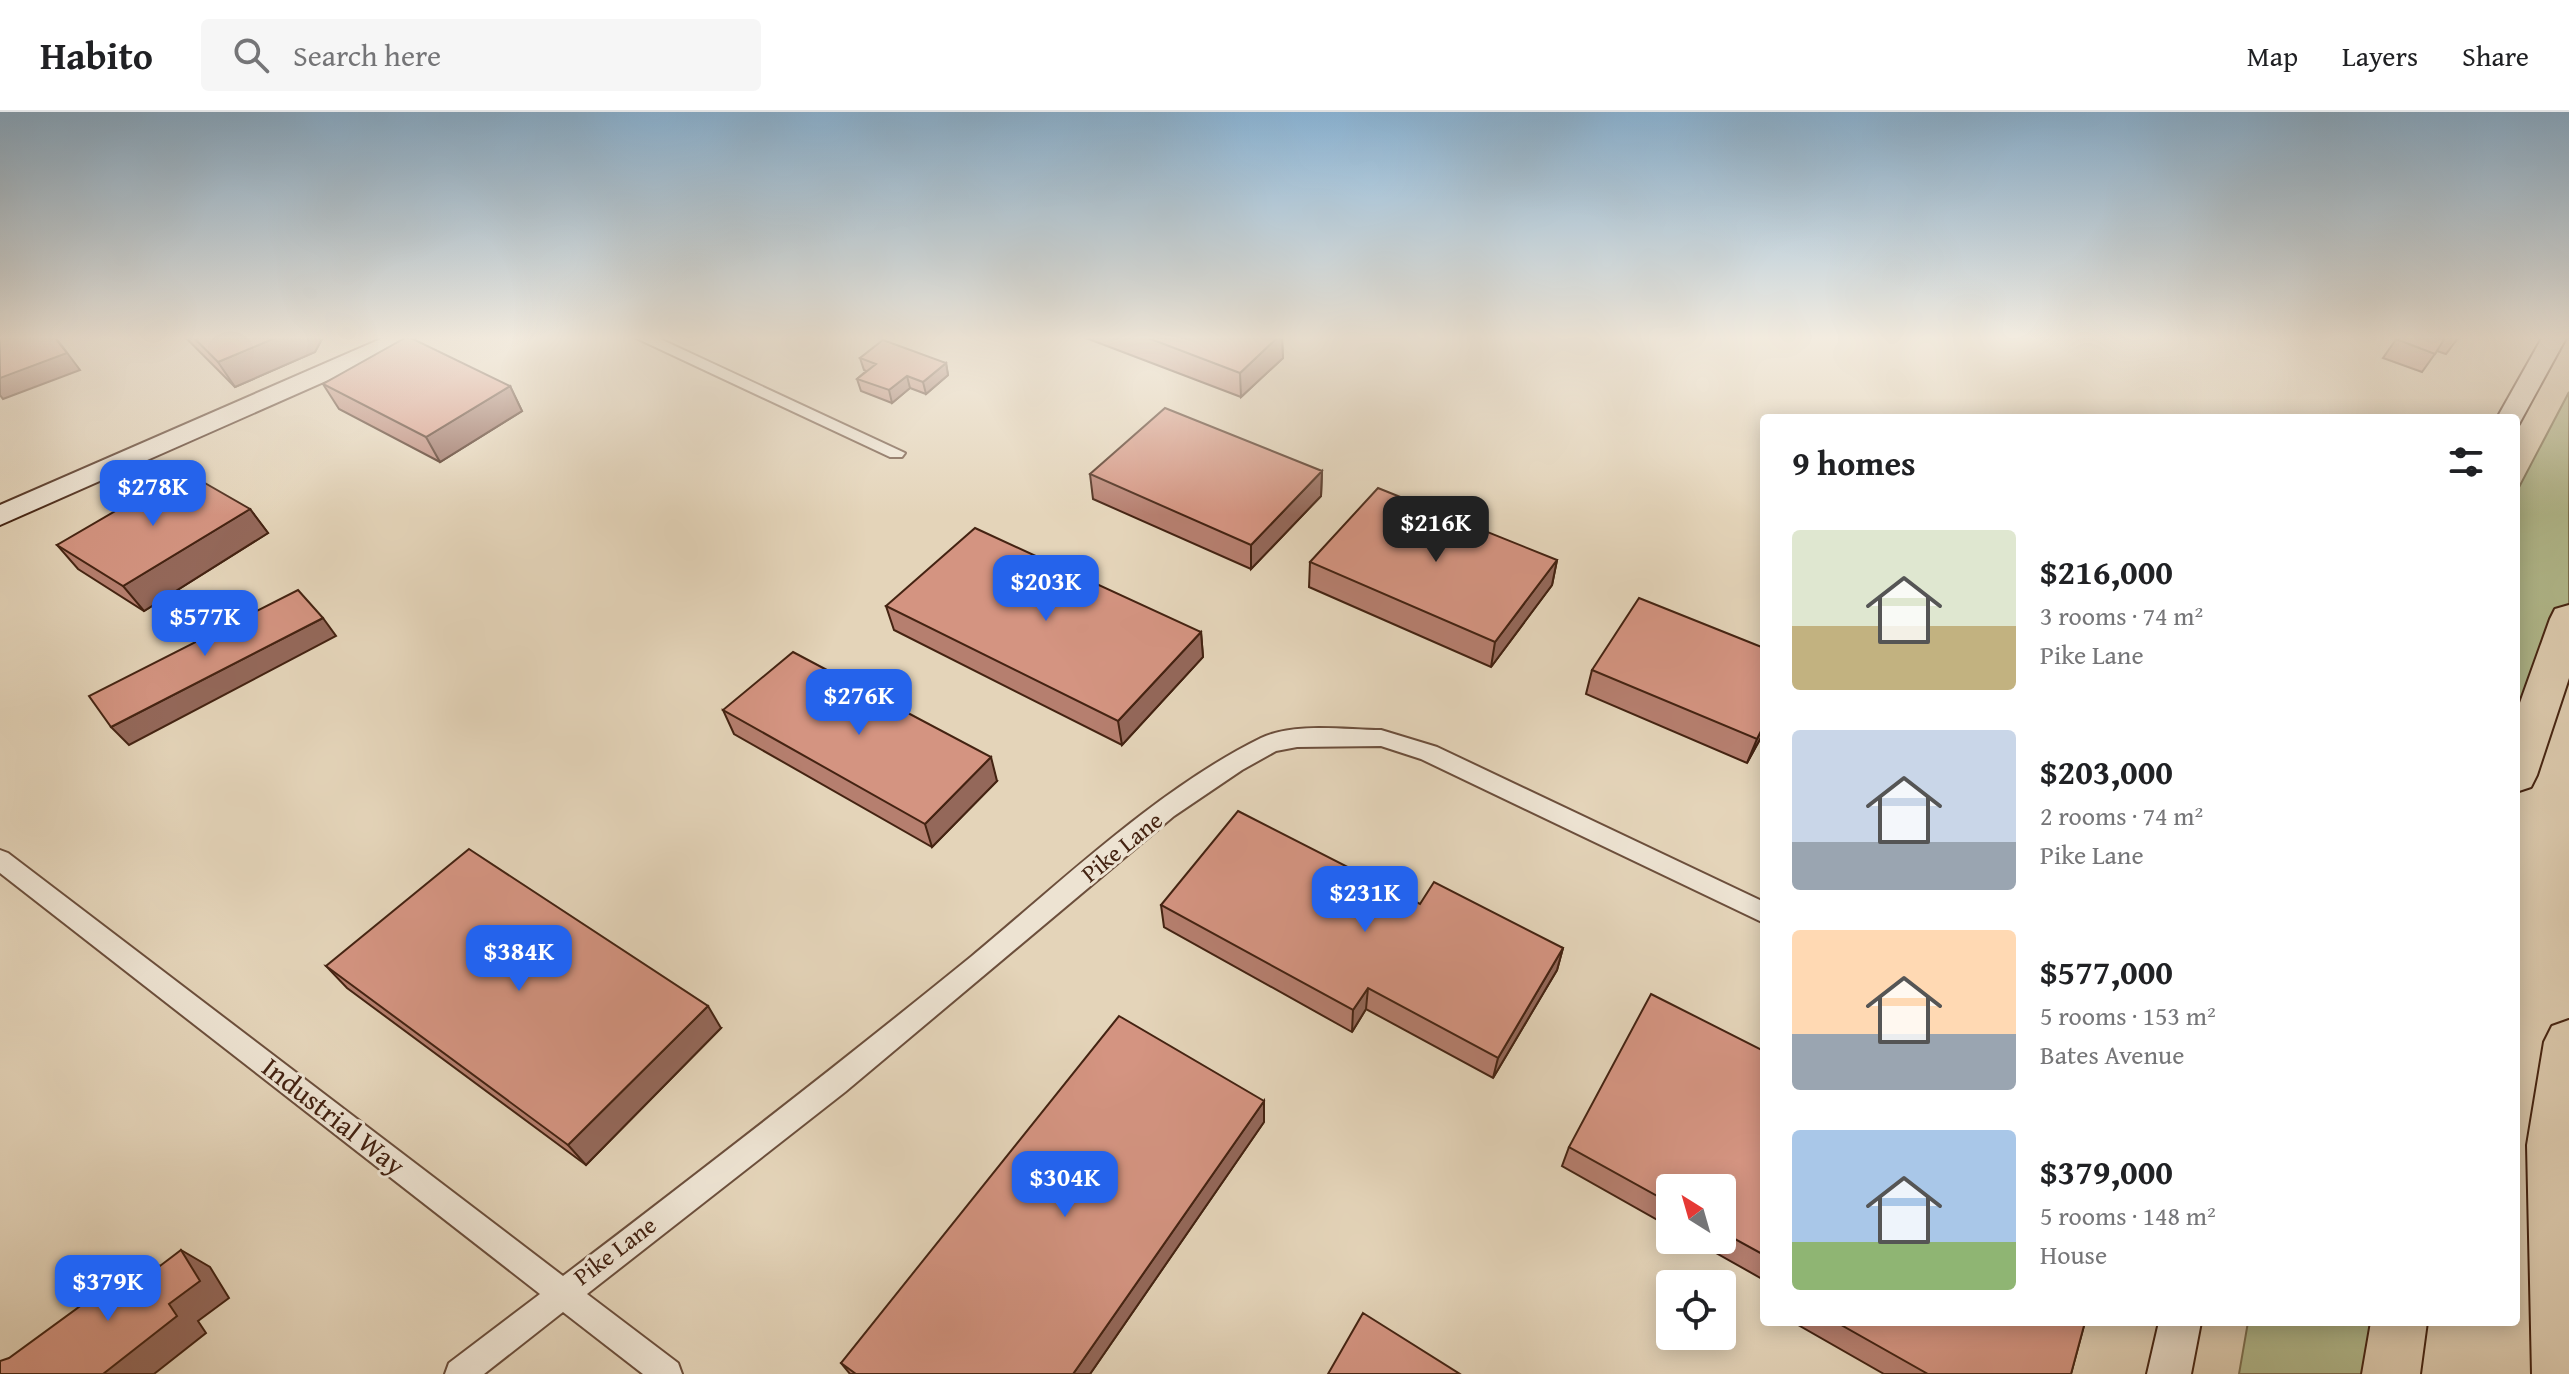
<!DOCTYPE html>
<html lang="en">
<head>
<meta charset="utf-8">
<style>
  :root { --surface:#fff; --page:#f6f6f6; --text:#202124; --muted:#757577; --line:#e0e0e0; --accent:#2563eb }
  body { margin:0; font-family:"Gentium Book Plus",serif; background:var(--page); color:var(--text); height:100vh; display:flex; flex-direction:column; font-size:30px; white-space:nowrap }
  * { box-sizing:border-box; margin:0 }
  p { font-size:26px; color:var(--muted) }
  .icon { flex:none; width:44px; height:44px; fill:none; stroke:currentColor; stroke-width:2; stroke-linecap:round; stroke-linejoin:round }
  .map { position:relative; flex:1; overflow:hidden }
  .sheet { position:absolute; left:1760px; top:302px; width:760px; height:912px; display:flex; flex-direction:column; background:var(--surface); border-radius:8px; box-shadow:0 4px 20px #0003 }
  .sheet>* { flex:none }
  .needle { width:52px; rotate:323deg }
  .buttons { position:absolute; left:1656px; top:1062px; display:grid; gap:16px }
  .buttons a { display:grid; place-items:center; width:80px; height:80px; border-radius:8px; background:var(--surface); box-shadow:0 4px 20px #0003; font-size:40px }
  .price { position:absolute; translate:-50% -68px; padding:0 18px; border-radius:16px; background:var(--accent); color:#fff; font-size:26px; line-height:52px; filter:drop-shadow(0 2px 4px #0008) }
  .price::after { content:''; position:absolute; left:50%; top:48px; width:24px; height:18px; margin-left:-12px; background:inherit; clip-path:polygon(0 0,100% 0,50% 100%) }
  .price.on { background:#222; color:#fff }
  ul { padding:0; list-style:none }
  li { display:flex; align-items:center; gap:24px; height:200px; padding:0 32px }
  li span { display:grid; place-items:center; flex:none; width:224px; height:160px; border-radius:8px; color:#555 }
  li>.icon { margin-inline-start:auto }
  span .icon { width:96px; height:96px; fill:#fffc; stroke-width:1 }
  li b { font-size:34px }
  h2 { display:flex; justify-content:space-between; align-items:center; height:96px; padding:0 32px; font-size:34px }
  header { display:flex; align-items:center; gap:48px; box-sizing:border-box; height:112px; padding:0 40px; background:var(--surface); border-bottom:2px solid var(--line) }
  header strong { font-size:38px }
  nav { display:flex; gap:44px; margin-inline-start:auto; font-size:28px }
  .search { width:560px; height:72px; background:var(--page); display:flex; align-items:center; gap:20px; box-sizing:border-box; padding:0 28px; border-radius:8px; color:var(--muted); font-size:30px }
  .map>svg:first-child { display:block }
  .green { fill:#b3bd90; stroke:#7c7051; stroke-width:2 }
  .lines { fill:none; stroke-linecap:round; stroke-linejoin:round }
  .street-casing { stroke:#6c4f3c; stroke-width:4 }
  .secondary-casing { stroke:#442312; stroke-width:4 }
  .highway-casing { stroke:#442312; stroke-width:4 }
  .street { fill:#ede3d2; fill-rule:evenodd }
  .secondary { fill:#ede3d2; fill-rule:evenodd }
  .highway { fill:#e4d4b9; fill-rule:evenodd }
  .wall { fill:#b67f6f; stroke:#442312; stroke-width:2 }
  .shaded-wall { fill:#94685a; stroke:#442312; stroke-width:2 }
  .building { fill:#d49481; stroke:#442312; stroke-width:2 }
  .labels { text-anchor:middle; stroke-width:6; stroke-linejoin:round; paint-order:stroke }
  .street-label { font-size:24px; fill:#442312; stroke:#ede3d2 }
  .near-street-label { font-size:28px; fill:#442312; stroke:#ede3d2 }
</style>
</head>
<body>
<header>
<strong>Habito</strong>
<div class="search"><svg class="icon" aria-label="search" viewBox="0 0 24 24"><circle cx="10" cy="10" r="6"/><path d="M15 15l6 6"/></svg>Search here</div>
<nav><a>Map</a><a>Layers</a><a>Share</a></nav>
</header>
<div class="map">
<svg width="2569" height="1262" viewBox="0 0 2569 1262">
  <rect width="100%" height="100%" fill="#e4d4b9"/>
  <filter id="stains"><feTurbulence type="fractalNoise" baseFrequency=".0025" numOctaves="4"/><feColorMatrix values="0 0 0 0 .2 0 0 0 0 .09 0 0 0 0 .02 0 0 0 .5 -.17"/></filter>
  <radialGradient id="worn" r=".72"><stop offset=".6" stop-color="#630" stop-opacity="0"/><stop offset="1" stop-color="#630" stop-opacity=".3"/></radialGradient>
  <path class="green" d="M 2569,280 L 2569,507 L 2516,663 L 2516,381 Z
    M 2248,1210 L 2399,1210 L 2391,1262 L 2239,1262 Z"/>
  <g class="lines">
    <g class="street-casing">
      <path id="street" d="M 636,226 L 658,226 L 905,341 L 902,345 L 890,345 Z
        M 1381,618 L 1437,635 L 1764,790 L 1764,811 L 1421,647 L 1381,634 L 1297,635 L 1276,639 L 1242,658 L 1174,704 L 845,980 L 587,1182 L 678,1251 L 682,1262 L 643,1262 L 563,1200 L 484,1262 L 445,1262 L 449,1251 L 540,1182 L 0,761 L 0,738 L 8,741 L 563,1164 C 701,1059 838,953 972,844 C 1060,771 1159,676 1261,626 C 1295,610 1345,618 1381,618 Z"/>
    </g>
    <g class="secondary-casing">
      <path id="secondary" d="M 383,226 L 415,226 L 412,231 L 0,413 L 0,393 Z
        M 2542,226 L 2566,226 L 2519,312 L 2516,312 L 2516,306 L 2497,306 Z
        M 2159,1210 L 2201,1210 L 2191,1262 L 2147,1262 Z"/>
    </g>
    <g class="highway-casing">
      <path id="highway" d="M 2569,493 L 2569,566 L 2537,663 L 2531,675 L 2516,680 L 2516,602 L 2550,507 L 2555,497 Z
        M 2569,908 L 2569,1262 L 2532,1262 L 2527,1033 L 2544,930 L 2552,914 Z
        M 2371,1210 L 2427,1210 L 2420,1262 L 2362,1262 Z"/>
    </g>
    <use href="#street" class="street"/>
    <use href="#secondary" class="secondary"/>
    <use href="#highway" class="highway"/>
  </g>
  <path class="wall" d="M 186,226 L 322,226 L 322,227 L 315,240 L 235,275 Z
    M 1086,226 L 1282,226 L 1283,246 L 1241,285 Z
    M 2397,226 L 2458,226 L 2446,242 L 2437,239 L 2422,260 L 2383,246 Z
    M 860,246 L 946,251 L 948,263 L 926,282 L 910,276 L 892,291 L 861,279 L 857,267 L 866,259 L 864,258 Z
    M 323,272 L 510,274 L 522,299 L 440,350 L 339,297 Z
    M 1322,359 L 1321,384 L 1251,457 L 1093,387 L 1090,362 Z
    M 250,397 L 268,421 L 144,499 L 78,457 L 57,433 Z
    M 1557,448 L 1552,473 L 1491,555 L 1309,475 L 1310,450 Z
    M 886,494 L 1201,520 L 1203,545 L 1122,633 L 894,518 Z
    M 1764,536 L 1764,620 L 1747,651 L 1586,582 L 1592,558 Z
    M 723,598 L 997,669 L 932,735 L 734,622 Z
    M 1420,792 L 1563,836 L 1557,858 L 1493,966 L 1366,897 L 1352,920 L 1164,815 L 1161,793 Z
    M 326,854 L 721,916 L 586,1053 L 347,876 Z
    M 1764,939 L 1764,1168 L 1693,1128 L 1722,1128 L 1722,1076 L 1670,1076 L 1670,1115 L 1562,1054 L 1569,1035 Z
    M 1264,1010 L 1090,1262 L 850,1262 L 841,1251 Z
    M 1793,1210 L 2085,1210 L 2071,1262 L 1884,1262 Z"/>
  <path class="shaded-wall" d="M 56,226 L 80,258 L 3,287 L 0,283 L 0,266 Z
    M 275,226 L 322,226 L 322,227 L 315,240 L 235,275 L 218,250 Z
    M 1277,226 L 1282,226 L 1283,246 L 1241,285 L 1240,261 Z
    M 946,251 L 948,263 L 926,282 L 923,270 Z
    M 907,264 L 910,276 L 892,291 L 889,278 Z
    M 510,274 L 522,299 L 440,350 L 426,325 Z
    M 1322,359 L 1321,384 L 1251,457 L 1251,433 Z
    M 250,397 L 268,421 L 144,499 L 123,474 Z
    M 1557,448 L 1552,473 L 1491,555 L 1495,530 Z
    M 323,506 L 336,524 L 129,633 L 111,615 Z
    M 1201,520 L 1203,545 L 1122,633 L 1118,609 Z
    M 1764,613 L 1764,620 L 1747,651 L 1757,627 Z
    M 991,645 L 997,669 L 932,735 L 925,712 Z
    M 1563,836 L 1557,858 L 1493,966 L 1498,946 Z
    M 1368,876 L 1366,897 L 1352,920 L 1353,898 Z
    M 708,894 L 721,916 L 586,1053 L 568,1033 Z
    M 1264,989 L 1264,1010 L 1090,1262 L 1073,1262 Z
    M 181,1138 L 210,1155 L 229,1186 L 198,1209 L 206,1221 L 154,1262 L 103,1262 L 169,1192 Z
    M 146,1146 L 176,1163 L 156,1157 Z"/>
  <path class="building" d="M 0,226 L 55,226 L 67,241 L 0,266 Z
    M 194,226 L 275,226 L 218,250 Z
    M 405,226 L 411,226 L 510,274 L 426,325 L 323,272 Z
    M 1148,226 L 1277,226 L 1240,261 Z
    M 2397,226 L 2445,226 L 2435,242 L 2396,227 Z
    M 883,228 L 946,251 L 923,270 L 907,264 L 889,278 L 857,267 L 876,252 L 860,246 Z
    M 1165,296 L 1322,359 L 1251,433 L 1090,362 Z
    M 184,359 L 250,397 L 123,474 L 57,433 Z
    M 1378,376 L 1557,448 L 1495,530 L 1310,450 Z
    M 975,416 L 1201,520 L 1118,609 L 886,494 Z
    M 298,478 L 323,506 L 111,615 L 89,584 Z
    M 1639,486 L 1764,536 L 1764,613 L 1757,627 L 1592,558 Z
    M 793,540 L 991,645 L 925,712 L 723,598 Z
    M 1238,699 L 1420,792 L 1434,770 L 1563,836 L 1498,946 L 1368,876 L 1353,898 L 1161,793 Z
    M 469,737 L 708,894 L 568,1033 L 326,854 Z
    M 1651,882 L 1764,939 L 1764,1143 L 1722,1120 L 1722,1076 L 1670,1076 L 1670,1091 L 1569,1035 Z
    M 1119,904 L 1264,989 L 1073,1262 L 856,1262 L 841,1251 Z
    M 181,1138 L 200,1169 L 169,1192 L 177,1204 L 103,1262 L 0,1262 L 0,1249 L 9,1246 L 146,1146 L 156,1157 Z
    M 1363,1201 L 1460,1262 L 1328,1262 Z
    M 1836,1210 L 2085,1210 L 2071,1262 L 1928,1262 Z"/>
  <linearGradient id="sky" x2="0" y2="1"><stop stop-color="#89b4d6"/><stop offset="0.56" stop-color="#f3ece0"/><stop offset="1" stop-color="#f3ece0" stop-opacity="0"/></linearGradient>
  <rect width="2569" height="403" fill="url(#sky)"/>
  <g class="labels">
    <g class="street-label">
      <text transform="translate(1122 735) rotate(-39)" y="8">Pike Lane</text>
      <text transform="translate(615 1139) rotate(-37)" y="8">Pike Lane</text>
    </g>
    <g class="near-street-label">
      <text transform="translate(334 1004) rotate(38)" y="10">Industrial Way</text>
    </g>
  </g>
  <rect width="100%" height="100%" filter="url(#stains)"/>
  <rect width="100%" height="100%" fill="url(#worn)"/>
</svg>
<div class="buttons">
<a><svg class="needle" viewBox="-14 -14 28 28"><path d="M0-13l5 13h-10z" fill="#e53935"/><path d="M0 13l5-13h-10z" fill="#757577"/></svg></a>
<a><svg class="icon" aria-label="locate" viewBox="0 0 24 24"><circle cx="12" cy="12" r="6"/><path d="M12 2v4M12 18v4M2 12h4M18 12h4"/></svg></a>
</div>
<b class="price" style="left:153px;top:416px">$278K</b>
<b class="price on" style="left:1436px;top:452px">$216K</b>
<b class="price" style="left:1046px;top:511px">$203K</b>
<b class="price" style="left:205px;top:546px">$577K</b>
<b class="price" style="left:859px;top:625px">$276K</b>
<b class="price" style="left:1365px;top:822px">$231K</b>
<b class="price" style="left:519px;top:881px">$384K</b>
<b class="price" style="left:1065px;top:1107px">$304K</b>
<b class="price" style="left:108px;top:1211px">$379K</b>
<section class="sheet">
<h2>9 homes<svg class="icon" aria-label="filters" viewBox="0 0 24 24"><path d="M4 7h16M4 17h16"/><circle cx="9" cy="7" r="2"/><circle cx="15" cy="17" r="2"/></svg></h2>
<ul>
<li><span style="background:linear-gradient(#dfe7d0 60%,#c2b280 0)"><svg class="icon" aria-label="home" viewBox="0 0 24 24"><path d="M3 11l9-7 9 7M6 9v11h12V9"/></svg></span><div><b>$216,000</b><p>3 rooms · 74 m²</p><p>Pike Lane</p></div></li>
<li><span style="background:linear-gradient(#c9d6e8 70%,#9aa5b1 0)"><svg class="icon" aria-label="home" viewBox="0 0 24 24"><path d="M3 11l9-7 9 7M6 9v11h12V9"/></svg></span><div><b>$203,000</b><p>2 rooms · 74 m²</p><p>Pike Lane</p></div></li>
<li><span style="background:linear-gradient(#ffd9b3 65%,#9aa5b1 0)"><svg class="icon" aria-label="home" viewBox="0 0 24 24"><path d="M3 11l9-7 9 7M6 9v11h12V9"/></svg></span><div><b>$577,000</b><p>5 rooms · 153 m²</p><p>Bates Avenue</p></div></li>
<li><span style="background:linear-gradient(#a9c7e8 70%,#8fb573 0)"><svg class="icon" aria-label="home" viewBox="0 0 24 24"><path d="M3 11l9-7 9 7M6 9v11h12V9"/></svg></span><div><b>$379,000</b><p>5 rooms · 148 m²</p><p>House</p></div></li>
</ul>
</section>
</div>
</body>
</html>
